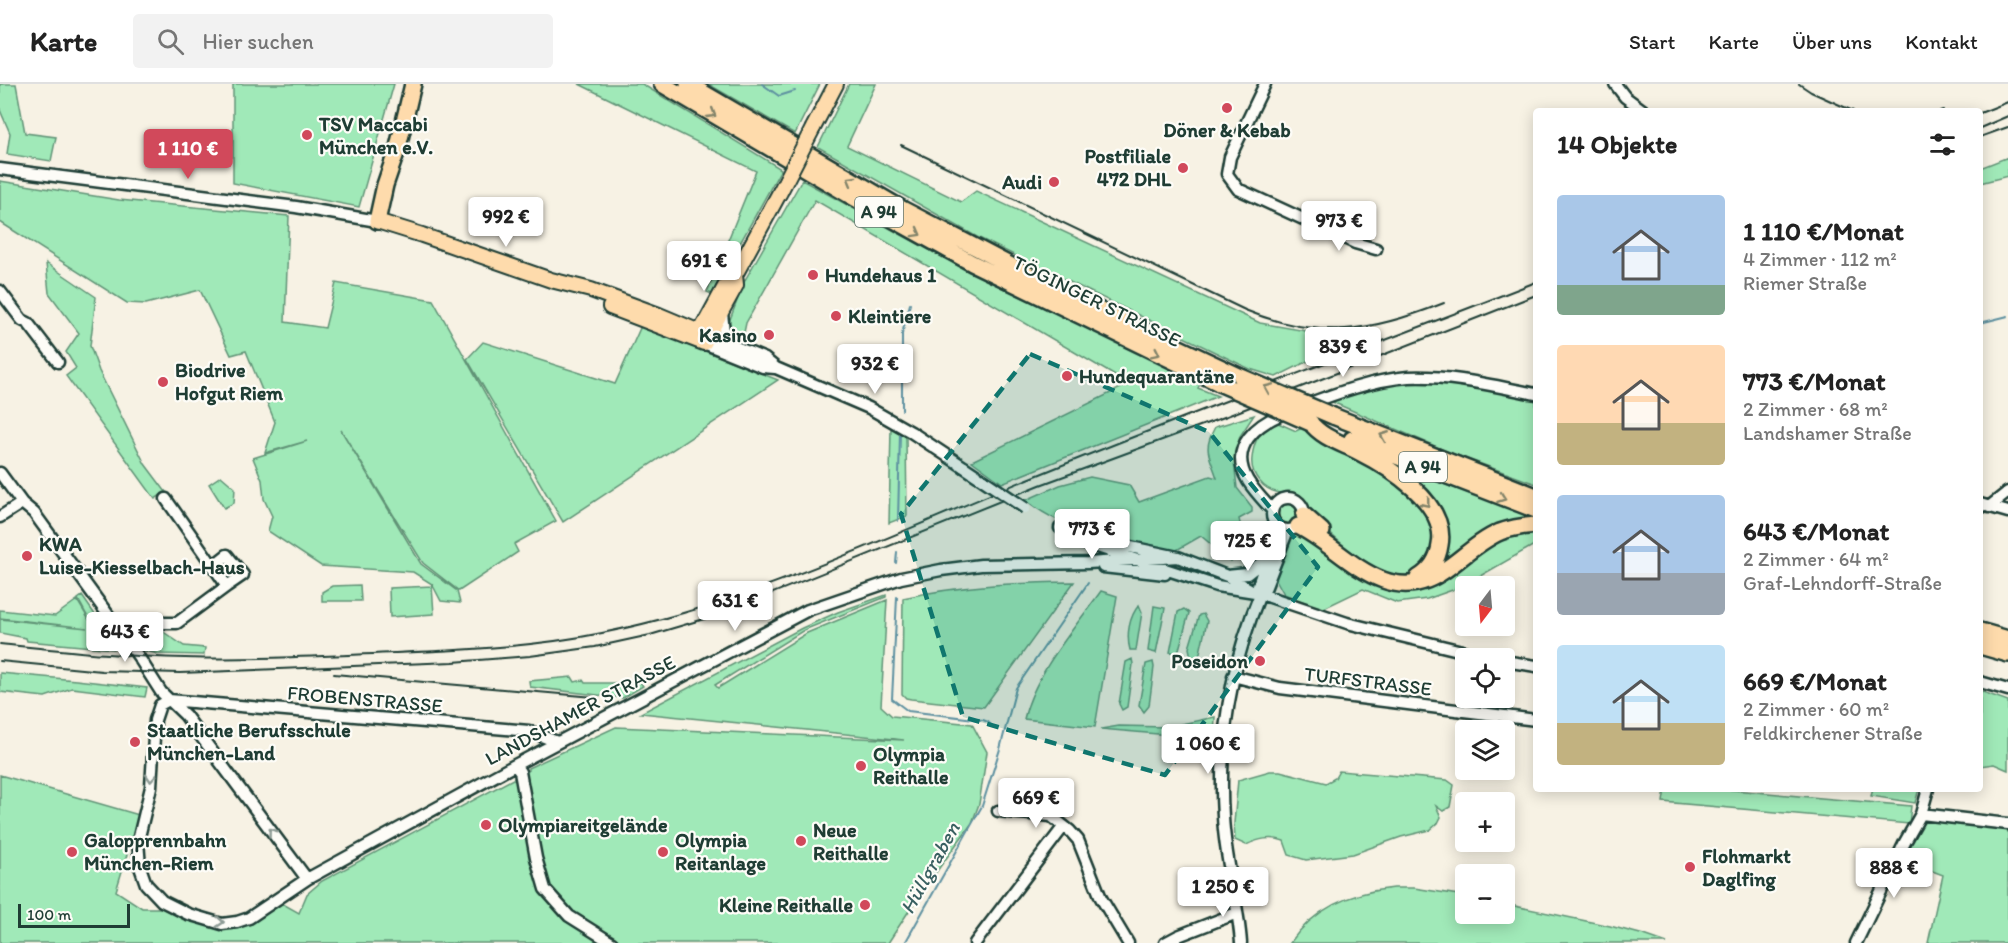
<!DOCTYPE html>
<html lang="de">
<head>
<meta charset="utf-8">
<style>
  :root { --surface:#fff; --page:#f2f2f2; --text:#222; --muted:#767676; --line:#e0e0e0; --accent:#d1495b }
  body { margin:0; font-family:Itim,sans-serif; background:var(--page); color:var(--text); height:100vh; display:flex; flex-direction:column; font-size:22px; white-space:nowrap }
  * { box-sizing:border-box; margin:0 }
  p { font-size:20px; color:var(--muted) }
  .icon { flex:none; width:33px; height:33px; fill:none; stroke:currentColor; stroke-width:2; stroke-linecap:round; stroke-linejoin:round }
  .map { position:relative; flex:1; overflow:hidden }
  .sheet { position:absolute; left:1533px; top:24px; width:450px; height:684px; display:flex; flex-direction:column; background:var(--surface); border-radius:6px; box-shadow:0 3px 15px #0003 }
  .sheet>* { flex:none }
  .needle { width:39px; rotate:196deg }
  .tools { position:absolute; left:1455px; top:492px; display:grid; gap:12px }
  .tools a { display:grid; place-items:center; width:60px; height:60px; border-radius:6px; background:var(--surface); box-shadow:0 3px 15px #0003; font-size:30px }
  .scale { position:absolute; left:18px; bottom:15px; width:112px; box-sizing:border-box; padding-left:6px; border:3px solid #1f3d34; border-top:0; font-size:16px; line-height:21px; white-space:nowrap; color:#1f3d34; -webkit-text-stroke:4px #fdfcf7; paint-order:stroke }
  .price { position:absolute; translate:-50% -51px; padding:0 14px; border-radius:6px; background:#fff; color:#222; font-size:20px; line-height:39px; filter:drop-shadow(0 2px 3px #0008) }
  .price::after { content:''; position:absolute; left:50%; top:36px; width:18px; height:14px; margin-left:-9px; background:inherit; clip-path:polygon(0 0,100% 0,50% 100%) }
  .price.active { background:var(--accent); color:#fff }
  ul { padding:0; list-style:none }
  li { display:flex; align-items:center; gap:18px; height:150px; padding:0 24px }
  li span { display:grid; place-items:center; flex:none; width:168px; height:120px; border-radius:6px; color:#555 }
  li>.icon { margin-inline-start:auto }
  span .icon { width:72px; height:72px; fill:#fffc; stroke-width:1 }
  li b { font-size:26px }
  h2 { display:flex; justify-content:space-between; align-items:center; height:72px; padding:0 24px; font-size:26px }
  header { display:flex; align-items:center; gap:36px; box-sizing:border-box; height:84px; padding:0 30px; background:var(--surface); border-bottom:2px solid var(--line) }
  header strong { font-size:28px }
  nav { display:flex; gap:33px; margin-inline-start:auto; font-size:21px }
  .search { width:420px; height:54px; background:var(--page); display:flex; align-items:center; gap:15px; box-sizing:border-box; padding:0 21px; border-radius:6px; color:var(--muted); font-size:22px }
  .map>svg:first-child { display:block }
  .green { fill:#a0e9b8; stroke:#609376; stroke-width:1.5 }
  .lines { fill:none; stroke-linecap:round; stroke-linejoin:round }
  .stream { stroke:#5d90a0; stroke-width:2 }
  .minor-casing { stroke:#1f3d34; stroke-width:15 }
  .major-casing { stroke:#1f3d34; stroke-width:18 }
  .highway-casing { stroke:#1f3d34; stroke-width:20 }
  .minor { stroke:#fdfcf7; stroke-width:10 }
  .major { stroke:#fedbac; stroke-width:14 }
  .highway { stroke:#fedbac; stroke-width:15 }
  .rail { stroke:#1f3d34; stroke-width:2 }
  .minor-bridge-casing { stroke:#1f3d34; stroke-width:15; stroke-linecap:butt }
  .major-bridge-casing { stroke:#1f3d34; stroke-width:18; stroke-linecap:butt }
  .highway-bridge-casing { stroke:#1f3d34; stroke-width:20; stroke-linecap:butt }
  .minor-bridge { stroke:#fdfcf7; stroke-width:10 }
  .major-bridge { stroke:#fedbac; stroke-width:14 }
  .highway-bridge { stroke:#fedbac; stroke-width:15 }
  .oneway { stroke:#83846a }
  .oneway2 { stroke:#8e9c96 }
  .marked { fill:#0f766e; fill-opacity:0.2; stroke:#0f766e; stroke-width:4.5; stroke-dasharray:12 8; stroke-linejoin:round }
  .poi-dot { fill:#d1495b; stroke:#fdfcf7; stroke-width:2 }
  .labels { text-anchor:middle; stroke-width:4.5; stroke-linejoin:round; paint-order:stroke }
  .shield { fill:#fdfcf7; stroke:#62766e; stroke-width:1.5 }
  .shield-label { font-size:18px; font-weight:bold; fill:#1f3d34 }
  .poi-label { font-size:20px; font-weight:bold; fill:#1f3d34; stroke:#fdfcf7; text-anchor:start }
  .street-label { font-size:20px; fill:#1f3d34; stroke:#fdfcf7 }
  .water-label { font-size:21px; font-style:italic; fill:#396061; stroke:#fdfcf7 }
</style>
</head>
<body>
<header>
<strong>Karte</strong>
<div class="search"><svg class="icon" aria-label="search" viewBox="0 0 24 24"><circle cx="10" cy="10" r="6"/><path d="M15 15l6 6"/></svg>Hier suchen</div>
<nav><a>Start</a><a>Karte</a><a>Über uns</a><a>Kontakt</a></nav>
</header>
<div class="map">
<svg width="2008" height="859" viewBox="0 0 2008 859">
  <rect width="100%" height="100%" fill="#f7f2e4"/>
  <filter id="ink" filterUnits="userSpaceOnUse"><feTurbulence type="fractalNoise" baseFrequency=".0167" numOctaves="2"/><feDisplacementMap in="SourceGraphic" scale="12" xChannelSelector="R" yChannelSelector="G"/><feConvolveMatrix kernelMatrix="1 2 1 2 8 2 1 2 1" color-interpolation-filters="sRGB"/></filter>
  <g filter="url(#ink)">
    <path class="green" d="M 0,0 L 16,0 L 25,49 L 56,53 L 51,77 L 7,70 L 10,49 L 0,26 Z
      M 233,0 L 394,0 L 359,123 L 233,99 Z
      M 579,0 L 642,0 L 781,85 L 712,210 L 707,208 L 756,87 Z
      M 708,0 L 820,0 L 795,50 Z
      M 849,0 L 876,0 L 847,62 L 961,118 L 976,107 L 1260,239 L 1352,255 L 1276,293 L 1250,285 L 977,153 L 818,63 Z
      M 2008,73 L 2008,92 L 1980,99 L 1980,84 Z
      M 802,96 L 969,188 L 1201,298 L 1198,304 L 1218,312 L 1002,399 L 972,377 L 1129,300 L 815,116 L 746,239 L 742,258 L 736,255 L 729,238 L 745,196 Z
      M 0,97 L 119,116 L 289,132 L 285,238 L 325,244 L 336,199 L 433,216 L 556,437 L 514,460 L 518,468 L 459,507 L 423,479 L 341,346 L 421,480 L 457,507 L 460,519 L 441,517 L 432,500 L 413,488 L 321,482 L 268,447 L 272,432 L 264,415 L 262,396 L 253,374 L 307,357 L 265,369 L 275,338 L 246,267 L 231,271 L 200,206 L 146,220 L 127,219 L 0,138 Z
      M 46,179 L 96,213 L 90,262 L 99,287 L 145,380 L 166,408 L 155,415 L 66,292 L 76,284 L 66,268 L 79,249 L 49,209 Z
      M 641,242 L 778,296 L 563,438 L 467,275 L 483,258 L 615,300 Z
      M 1418,296 L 1463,300 L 1536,316 L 1536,400 L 1451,369 L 1330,317 L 1376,302 Z
      M 1254,331 L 1240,352 L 1234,376 L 1237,404 L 1252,423 L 1252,428 L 1239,435 L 1245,462 L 1231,477 L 1201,452 L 1175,467 C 1125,455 1065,450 1026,416 L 1060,401 L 1090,393 L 1129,401 L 1139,418 L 1210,392 L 1217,394 C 1210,371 1202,367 1215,343 Z
      M 1276,338 L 1296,347 L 1302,344 L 1353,369 L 1409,404 L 1436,441 L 1430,477 C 1422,483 1416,489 1406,491 C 1379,496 1327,449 1311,430 C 1307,425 1306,418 1302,414 C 1296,407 1289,410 1281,409 C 1263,407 1250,390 1252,374 C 1254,354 1260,348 1276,338 Z
      M 891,344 L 906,352 L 907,432 L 889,439 Z
      M 1410,388 L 1536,434 L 1430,492 L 1441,429 L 1425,406 L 1410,394 Z
      M 221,392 L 235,404 L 234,419 L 224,424 L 209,400 Z
      M1277 430a11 11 0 1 1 22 0a11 11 0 1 1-22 0Z
      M 1536,444 L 1536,460 L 1461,503 L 1427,515 L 1397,519 L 1363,505 L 1322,525 L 1284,510 L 1274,492 C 1280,475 1284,443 1307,450 L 1350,487 L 1397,506 L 1497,453 Z
      M 1074,498 L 984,623 L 911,615 L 906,614 L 902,610 L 903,514 C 962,501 1014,499 1074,498 Z
      M 360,501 L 361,517 L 322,517 L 322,508 L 332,502 Z
      M 432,502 L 434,530 L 390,533 L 389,504 Z
      M 1101,507 L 1117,512 L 1095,643 L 1024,635 C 1034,590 1074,545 1101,507 Z
      M 886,511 L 886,513 L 804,546 L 715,601 L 718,604 L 807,549 L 887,516 L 881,622 L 892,632 L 972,640 L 987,668 L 979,720 L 972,739 L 918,813 L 888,859 L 0,859 L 0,691 L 139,731 L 116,807 L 142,824 L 162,824 L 184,836 L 221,843 L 278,817 L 299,829 L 307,810 L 322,797 L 528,687 L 528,684 L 616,643 L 904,656 L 641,629 L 802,544 L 838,528 Z
      M 82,512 L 112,555 L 107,556 L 110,561 L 116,562 L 114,565 L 27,557 L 26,554 L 0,549 L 0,535 L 87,544 L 0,534 L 0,526 L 55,532 L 77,516 L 91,539 L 78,515 Z
      M 1139,521 L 1142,528 L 1136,566 L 1130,566 C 1126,551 1129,533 1139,521 Z
      M 1154,522 L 1165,524 L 1156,569 L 1148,567 Z
      M 1184,525 L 1189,529 L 1178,569 L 1170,568 L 1178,528 Z
      M 1203,530 L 1207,537 L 1199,573 L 1191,573 L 1189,564 L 1199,531 Z
      M 132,545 L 162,547 L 184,562 L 205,564 L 204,571 L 158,570 L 142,566 L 129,549 Z
      M 1132,575 L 1133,580 L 1127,623 L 1122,626 L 1119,620 L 1126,578 Z
      M 1153,578 L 1154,583 L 1149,622 L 1144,628 L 1139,621 L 1146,580 Z
      M 0,589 L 76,596 L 147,604 L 145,613 L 72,604 L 45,613 L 0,608 Z
      M 572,593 L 575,598 L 583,596 L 585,599 L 617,599 L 637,594 L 643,602 L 623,614 L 530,603 L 529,597 Z
      M 1980,607 L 2008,617 L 2008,686 L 1994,680 L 1980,682 Z
      M 1215,633 L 1214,655 L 1101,645 L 1119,642 L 1168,643 Z
      M 1270,687 L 1280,687 L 1326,699 L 1335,694 L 1339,687 L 1447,696 L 1454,701 L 1450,723 L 1443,727 L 1436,722 L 1441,733 L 1438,739 L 1430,746 L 1401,753 L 1353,770 L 1306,776 L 1289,771 L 1284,757 C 1270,752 1259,755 1246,761 L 1235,756 L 1234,739 L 1238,696 Z
      M 1665,705 L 1722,705 L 1911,722 L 1909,740 L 1663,718 Z
      M 1873,705 L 1919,705 L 1915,719 L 1871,712 Z
      M 1921,735 L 2008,746 L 2008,859 L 1928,859 L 1943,791 L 1903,776 Z
      M 1394,804 L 1414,804 L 1465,812 L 1466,830 L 1504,830 L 1505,820 L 1610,842 L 1644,851 L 1667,859 L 1290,859 C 1315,823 1352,808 1394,804 Z"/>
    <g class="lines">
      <path class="stream" d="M 762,0 L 779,12 L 795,7
        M 1980,239 L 2008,232
        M 902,326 L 902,250 L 910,220
        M 898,437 L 900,349
        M 896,479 L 897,468
        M 897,513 L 892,615 L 908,627 L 983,636 L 988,638 L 991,641
        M 905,859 L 982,722 L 1000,665 L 1016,604 L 1088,499"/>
      <g class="minor-casing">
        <path id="minor" d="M 1265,0 L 1230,73 L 1227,90 L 1238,105 L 1355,159 L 1376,165
          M 1615,0 L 1625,13 L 1644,27
          M 0,85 L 296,123 L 377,137
          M 0,207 L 22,236 L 28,239 L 58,278
          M 722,229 L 724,248 L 734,262
          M 709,252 L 765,275 L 776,284 L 869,324 L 911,348 L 964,383
          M 704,259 L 763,283 L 775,284
          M 1305,321 C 1337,309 1373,296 1408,293 C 1451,291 1494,302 1536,310
          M 0,389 L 22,419 L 34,429 L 138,572 L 161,608 L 185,631 L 307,795
          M1272 430a16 16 0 1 1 32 0a16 16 0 1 1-32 0Z
          M 1980,420 L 2008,428
          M 1989,423 L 2008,408
          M 1272,426 C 1264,417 1255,408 1248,397 C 1227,362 1258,339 1287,328
          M 0,433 L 22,419
          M 1060,444 L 1082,458 L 1217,502 L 1255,508 L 1347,539 L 1491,574
          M 1097,456 L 1178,473 L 1227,492 L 1250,505
          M 213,482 L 227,471 L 243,491 L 227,502
          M 1103,483 L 1165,490
          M 1227,492 L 1247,490 L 1266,475
          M 1260,510 L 1258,501 L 1278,442
          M 117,542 L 125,539 L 177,539 L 227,502 L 166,415
          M 1504,577 L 1536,582
          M 1233,592 L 1280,604 L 1536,636
          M 1980,598 L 2008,606
          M 169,616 L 160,621 L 155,636 L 151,703 L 138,757 L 140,783 L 146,800 L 162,817 L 188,830 L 222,840 L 237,838 L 249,834 L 307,795 L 515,681 L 808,526 L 901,494 L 941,486 L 981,481 L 1088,479 L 1178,473
          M 169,616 L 529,647 L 557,658
          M 515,681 L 520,688 L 536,774 L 545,805 L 569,832 L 612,859
          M 998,727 L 1051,732 L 1070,747 L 1078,756 L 1101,814 L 1128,859
          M 1921,730 L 2008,740
          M 975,859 L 1064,742
          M 1165,859 L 1178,852 L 1237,829
          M 1241,859 C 1238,817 1225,776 1223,733 C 1218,656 1231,581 1260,510 L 1265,505 L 1288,446
          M 1856,859 L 1905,758 L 1921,730 L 1928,705"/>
      </g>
      <g class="major-casing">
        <path id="major" d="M 813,44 L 836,0
          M 377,137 L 422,151 L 551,196 L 591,206 L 659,231 L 709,252
          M 610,223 L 704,259 L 736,201 L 735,191
          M 698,252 L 728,197 L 735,191 L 780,108"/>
      </g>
      <g class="highway-casing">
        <path id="highway" d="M 662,0 L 851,112 L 972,179 L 1219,299
          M 688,0 L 902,125 L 1067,211 L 1241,293
          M 377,137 L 385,101 L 398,63 L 413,0
          M 1333,332 L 1536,412
          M 1311,339 C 1321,353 1341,359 1357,367 C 1389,383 1448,419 1440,461 C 1438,476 1431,486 1418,494
          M 1352,355 L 1536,426
          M 1304,431 L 1322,447
          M 1298,442 C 1328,457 1351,484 1383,496 C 1435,515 1458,466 1500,448 C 1511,444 1524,442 1536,441
          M 1980,547 L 2008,555
          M 1980,562 L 2008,570"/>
      </g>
      <use href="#minor" class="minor"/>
      <use href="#major" class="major"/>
      <use href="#highway" class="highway"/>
      <path class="rail" d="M 1799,0 L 1811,8 L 1853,27
        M 1940,27 L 1943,26
        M 1980,29 L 2008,18
        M 1980,44 L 2008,32
        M 1980,53 L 2008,43
        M 901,61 L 1245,226 C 1320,257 1371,248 1444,219
        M 0,560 C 61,566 123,573 185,574 C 254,576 324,572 394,569 C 463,566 534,563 602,549 C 752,519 892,450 1033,393 C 1199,325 1368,264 1536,198
        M 0,577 L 102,587 L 180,589 L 453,578 L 530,572 L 595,563 L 650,551 L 721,530 L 1040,401 L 1227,332 L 1536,211
        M 334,590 L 594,613"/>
      <g class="minor-bridge-casing">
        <path id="minor-bridge" d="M 964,383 L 1025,424"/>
      </g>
      <g class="major-bridge-casing">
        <path id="major-bridge" d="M 780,108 L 813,44"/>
      </g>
      <g class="highway-bridge-casing">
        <path id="highway-bridge" d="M 1241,293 L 1333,332
          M 1219,299 L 1311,339"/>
      </g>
      <use href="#minor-bridge" class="minor-bridge"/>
      <use href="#major-bridge" class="major-bridge"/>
      <use href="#highway-bridge" class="highway-bridge"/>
    </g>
    <defs><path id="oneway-chevron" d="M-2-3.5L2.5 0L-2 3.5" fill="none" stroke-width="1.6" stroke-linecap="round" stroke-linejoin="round" transform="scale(1.5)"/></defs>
    <g class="oneway">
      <use href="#oneway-chevron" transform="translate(712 30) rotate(31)"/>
      <use href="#oneway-chevron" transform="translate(851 96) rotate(-150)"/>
      <use href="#oneway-chevron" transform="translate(917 149) rotate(29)"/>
      <use href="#oneway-chevron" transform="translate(1156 269) rotate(26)"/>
      <use href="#oneway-chevron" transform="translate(1268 304) rotate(-157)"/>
      <use href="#oneway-chevron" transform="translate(1384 352) rotate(-158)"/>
      <use href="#oneway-chevron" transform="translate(1502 414) rotate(20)"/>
      <use href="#oneway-chevron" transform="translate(1426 419) rotate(51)"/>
    </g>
    <g class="oneway2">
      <use href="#oneway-chevron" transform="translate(151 694) rotate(94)"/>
      <use href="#oneway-chevron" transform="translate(272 748) rotate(-127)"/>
      <use href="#oneway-chevron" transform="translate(220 838) rotate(4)"/>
    </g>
  </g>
  <path class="marked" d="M 1030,270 L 1209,348 L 1318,483 L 1165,691 L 963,633 L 901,430 Z"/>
  <g class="poi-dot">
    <circle cx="1227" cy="24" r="6"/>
    <circle cx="307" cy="51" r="6"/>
    <circle cx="1183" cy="84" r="6"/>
    <circle cx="1054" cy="98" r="6"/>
    <circle cx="813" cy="191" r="6"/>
    <circle cx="836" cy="232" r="6"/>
    <circle cx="769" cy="251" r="6"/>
    <circle cx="1067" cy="292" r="6"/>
    <circle cx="163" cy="298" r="6"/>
    <circle cx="27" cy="472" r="6"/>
    <circle cx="1260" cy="577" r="6"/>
    <circle cx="135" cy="658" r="6"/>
    <circle cx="861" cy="682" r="6"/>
    <circle cx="486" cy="741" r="6"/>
    <circle cx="801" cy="757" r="6"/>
    <circle cx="72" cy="768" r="6"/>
    <circle cx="663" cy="768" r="6"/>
    <circle cx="1690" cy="783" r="6"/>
    <circle cx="865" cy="821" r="6"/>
  </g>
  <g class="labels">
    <g class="shield">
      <rect x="855" y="113" width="48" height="30" rx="4.5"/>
      <rect x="1399" y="368" width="48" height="30" rx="4.5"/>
    </g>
    <g class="shield-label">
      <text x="879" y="134">A 94</text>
      <text x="1423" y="389">A 94</text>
    </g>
    <g class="poi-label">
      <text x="319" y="47">TSV Maccabi<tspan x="319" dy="23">München e.V.</tspan></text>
      <text x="1227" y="53" text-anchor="middle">Döner &amp; Kebab</text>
      <text x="1171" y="79" text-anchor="end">Postfiliale<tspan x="1171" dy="23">472 DHL</tspan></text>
      <text x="1042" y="105" text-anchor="end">Audi</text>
      <text x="825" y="198">Hundehaus 1</text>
      <text x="848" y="239">Kleintiere</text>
      <text x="757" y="258" text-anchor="end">Kasino</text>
      <text x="175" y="293">Biodrive<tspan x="175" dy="23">Hofgut Riem</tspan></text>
      <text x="1079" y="299">Hundequarantäne</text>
      <text x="39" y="467">KWA<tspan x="39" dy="23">Luise-Kiesselbach-Haus</tspan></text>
      <text x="1248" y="584" text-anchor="end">Poseidon</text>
      <text x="147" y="653">Staatliche Berufsschule<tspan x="147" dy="23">München-Land</tspan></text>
      <text x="873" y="677">Olympia<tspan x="873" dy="23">Reithalle</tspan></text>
      <text x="498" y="748">Olympiareitgelände</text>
      <text x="813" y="753">Neue<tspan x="813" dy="23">Reithalle</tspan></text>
      <text x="84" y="763">Galopprennbahn<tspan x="84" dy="23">München-Riem</tspan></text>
      <text x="675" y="763">Olympia<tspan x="675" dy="23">Reitanlage</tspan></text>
      <text x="1702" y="779">Flohmarkt<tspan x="1702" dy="23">Daglfing</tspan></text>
      <text x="853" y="828" text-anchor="end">Kleine Reithalle</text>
    </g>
    <g class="street-label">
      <text transform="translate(1097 217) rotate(26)" y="7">TÖGINGER STRASSE</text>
      <text transform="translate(1368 597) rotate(7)" y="7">TURFSTRASSE</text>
      <text transform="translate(365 615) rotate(5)" y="7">FROBENSTRASSE</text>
      <text transform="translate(580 626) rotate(-28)" y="7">LANDSHAMER STRASSE</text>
    </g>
    <g class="water-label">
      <text transform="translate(930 784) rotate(-61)" y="7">Hüllgraben</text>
    </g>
  </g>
</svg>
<div class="tools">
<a><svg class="needle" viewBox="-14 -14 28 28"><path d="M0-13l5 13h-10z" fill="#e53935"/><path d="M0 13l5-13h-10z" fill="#767676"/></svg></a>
<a><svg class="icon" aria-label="locate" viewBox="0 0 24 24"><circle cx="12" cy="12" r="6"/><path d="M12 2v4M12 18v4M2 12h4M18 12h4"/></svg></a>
<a><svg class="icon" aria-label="layers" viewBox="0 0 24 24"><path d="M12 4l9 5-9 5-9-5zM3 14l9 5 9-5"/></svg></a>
<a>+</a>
<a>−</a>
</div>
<div class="scale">100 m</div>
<b class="price active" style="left:188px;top:96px">1 110 €</b>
<b class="price" style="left:506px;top:164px">992 €</b>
<b class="price" style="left:1339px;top:168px">973 €</b>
<b class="price" style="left:704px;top:208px">691 €</b>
<b class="price" style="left:1343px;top:294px">839 €</b>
<b class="price" style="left:875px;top:311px">932 €</b>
<b class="price" style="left:1092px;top:476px">773 €</b>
<b class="price" style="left:1248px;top:488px">725 €</b>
<b class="price" style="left:735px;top:548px">631 €</b>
<b class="price" style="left:125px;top:579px">643 €</b>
<b class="price" style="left:1208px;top:691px">1 060 €</b>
<b class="price" style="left:1036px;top:745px">669 €</b>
<b class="price" style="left:1894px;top:815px">888 €</b>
<b class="price" style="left:1223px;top:834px">1 250 €</b>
<section class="sheet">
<h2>14 Objekte<svg class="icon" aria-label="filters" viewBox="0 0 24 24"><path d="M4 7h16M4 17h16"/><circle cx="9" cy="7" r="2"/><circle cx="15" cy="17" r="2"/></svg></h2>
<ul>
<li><span style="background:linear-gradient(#a9c7e8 75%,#7fa58c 0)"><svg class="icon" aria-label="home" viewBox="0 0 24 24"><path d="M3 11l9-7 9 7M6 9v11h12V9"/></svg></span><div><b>1 110 €/Monat</b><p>4 Zimmer · 112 m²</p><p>Riemer Straße</p></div></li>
<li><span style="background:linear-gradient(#ffd9b3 65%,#c2b280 0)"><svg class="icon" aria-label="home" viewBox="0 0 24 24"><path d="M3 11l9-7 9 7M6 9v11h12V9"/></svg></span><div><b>773 €/Monat</b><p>2 Zimmer · 68 m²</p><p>Landshamer Straße</p></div></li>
<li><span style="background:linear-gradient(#a9c7e8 65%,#9aa5b1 0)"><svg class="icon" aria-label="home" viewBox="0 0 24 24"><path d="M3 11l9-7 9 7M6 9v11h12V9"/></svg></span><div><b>643 €/Monat</b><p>2 Zimmer · 64 m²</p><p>Graf-Lehndorff-Straße</p></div></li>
<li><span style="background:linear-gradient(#bfe0f5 65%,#c2b280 0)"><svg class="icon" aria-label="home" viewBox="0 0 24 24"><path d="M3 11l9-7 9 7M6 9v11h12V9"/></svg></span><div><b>669 €/Monat</b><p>2 Zimmer · 60 m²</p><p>Feldkirchener Straße</p></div></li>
</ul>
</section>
</div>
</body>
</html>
